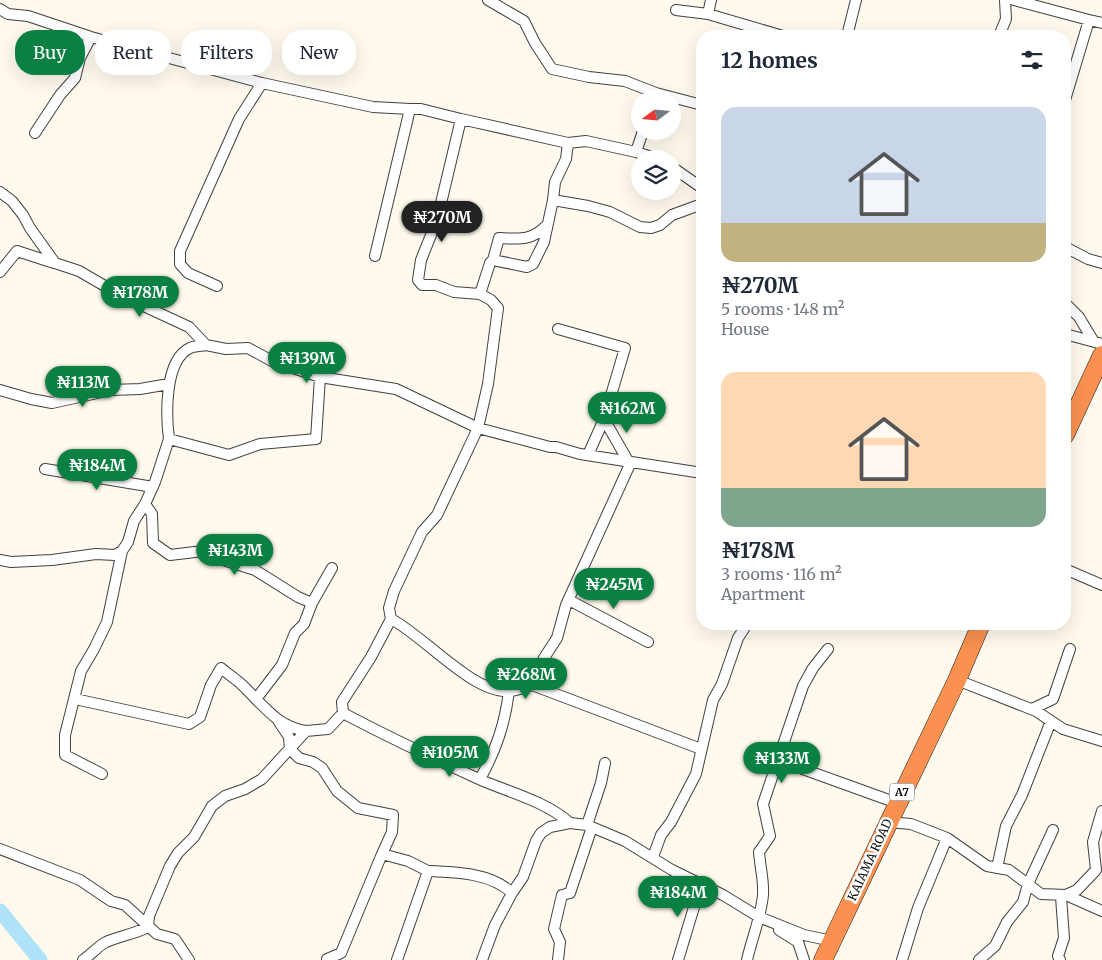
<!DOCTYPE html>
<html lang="en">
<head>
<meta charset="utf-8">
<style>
  :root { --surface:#fff; --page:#f2f2f3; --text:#1f2937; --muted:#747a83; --accent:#0b8043 }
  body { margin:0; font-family:Merriweather,serif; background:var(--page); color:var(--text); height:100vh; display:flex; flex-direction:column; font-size:19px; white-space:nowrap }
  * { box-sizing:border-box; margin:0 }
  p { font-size:16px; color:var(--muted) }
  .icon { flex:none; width:28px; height:28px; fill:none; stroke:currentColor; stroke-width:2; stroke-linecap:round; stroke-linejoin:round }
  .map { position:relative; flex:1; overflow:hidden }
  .panel { position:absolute; left:696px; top:30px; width:375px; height:600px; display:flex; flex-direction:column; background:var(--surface); border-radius:20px; box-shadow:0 5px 20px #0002 }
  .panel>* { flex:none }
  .guide { position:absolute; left:15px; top:30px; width:475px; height:45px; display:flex; gap:10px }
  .needle { width:32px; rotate:254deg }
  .tools { position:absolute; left:631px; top:90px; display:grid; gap:10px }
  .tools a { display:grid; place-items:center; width:50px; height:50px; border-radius:50%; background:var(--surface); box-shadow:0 5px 20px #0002; font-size:25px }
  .price { position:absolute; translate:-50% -42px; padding:0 11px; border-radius:18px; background:var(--accent); color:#fff; font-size:16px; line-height:32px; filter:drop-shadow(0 1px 2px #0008) }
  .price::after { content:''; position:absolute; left:50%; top:30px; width:15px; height:11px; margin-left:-8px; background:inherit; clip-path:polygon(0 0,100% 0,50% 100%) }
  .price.selected { background:#222; color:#fff }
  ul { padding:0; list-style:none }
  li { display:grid; align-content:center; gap:10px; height:265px; padding:0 25px }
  li span { display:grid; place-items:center; height:155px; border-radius:15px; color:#555 }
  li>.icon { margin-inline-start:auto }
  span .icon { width:90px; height:90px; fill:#fffc; stroke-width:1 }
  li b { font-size:21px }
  h2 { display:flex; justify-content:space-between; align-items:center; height:60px; padding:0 25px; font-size:21px }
  .chip { padding:0 18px; border-radius:20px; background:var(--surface); box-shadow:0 5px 20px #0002; font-size:18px; line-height:45px }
  .chip.selected { background:var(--accent); color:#fff }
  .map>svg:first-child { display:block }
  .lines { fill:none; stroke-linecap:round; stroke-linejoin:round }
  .river { stroke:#afe3f9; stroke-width:15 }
  .street-casing { stroke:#404040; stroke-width:12 }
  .highway-casing { stroke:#1e1e1e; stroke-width:19 }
  .street { stroke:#fff; stroke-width:10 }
  .highway { stroke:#fa9150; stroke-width:18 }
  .labels { text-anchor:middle; stroke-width:5; stroke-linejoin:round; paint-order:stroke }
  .shield { fill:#fff; stroke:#565656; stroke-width:1 }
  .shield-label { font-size:11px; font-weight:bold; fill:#0d0d0d }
  .street-label { font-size:12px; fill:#0d0d0d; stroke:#fff }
</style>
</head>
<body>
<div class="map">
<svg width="1102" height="960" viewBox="0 0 1102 960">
  <rect width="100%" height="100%" fill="#fffaed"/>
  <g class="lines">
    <path class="river" d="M 0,911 L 40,960"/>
    <g class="street-casing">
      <path id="street" d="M 488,0 L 524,21 L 535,43 L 552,69 L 589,77 L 625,81 L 656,93 L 654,99
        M 711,0 L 708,14 L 783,36
        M 1014,0 L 1089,20 L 1065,100
        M 0,9 L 8,14 L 28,16 L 91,37 L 262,83 L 373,107 L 410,109
        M 676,10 L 708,14
        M 1089,20 L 1102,23
        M 847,36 L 856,0
        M 999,36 L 1006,19 L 1005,0
        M 656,93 L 702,105
        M 643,131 L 636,152 L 658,159
        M 35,133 L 60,95 L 75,78 L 80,58 L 91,37
        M 636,152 L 586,141 L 568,143 L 566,159 L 555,182 L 553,200 L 588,206 L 610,212 L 640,227 L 651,228 L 660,225 L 672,215 L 702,204
        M 672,167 L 702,188
        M 0,192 L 12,201 L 23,215 L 30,228 L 55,263 L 79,271 L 122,296 L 189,327 L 206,345 L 226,349 L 248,348 L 272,361 L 320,377
        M 553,200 L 544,242 L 533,264 L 527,267 L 493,260 L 490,263 L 480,294 L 454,292 L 436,285 L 422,285 L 418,280 L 421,260 L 437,220 L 461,119 L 568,143
        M 1065,247 L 1088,259 L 1102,263
        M 375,256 L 410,109 L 421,109 L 461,119
        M 493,260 L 499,238 C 520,239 531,241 546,226
        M 0,272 L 17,251 L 54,263
        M 217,286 L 188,273 L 180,264 L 180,251 L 239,119 L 262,83
        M 1065,303 L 1079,317 L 1094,342
        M 558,329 L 625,348 L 604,419 L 588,455
        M 1065,334 L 1102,344
        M 0,390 L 31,399 L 52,403 L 111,390 L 140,389 L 169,384
        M 604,419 L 628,461
        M 169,439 C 166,416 164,360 190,348 C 195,346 201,346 206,345
        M 45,469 L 153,487
        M 145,504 L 152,514 L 153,543 L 170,555 L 203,551 L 223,560 L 255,570 L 298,597 L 312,603 L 332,568
        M 0,560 L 11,562 L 52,560 L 96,554 L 115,555 L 122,551 L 128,542 L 134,521 L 145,504 L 155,482 L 169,439 L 229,455 L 260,444 L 316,439 L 320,377 L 396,389 L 478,428 L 550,447 L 556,447 L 580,454 L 702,473
        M 1065,569 L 1102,585
        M 569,600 L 648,642
        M 391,619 L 389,608 L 394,591 L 422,532 L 437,515 L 478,428 L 488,384 L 498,308 L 491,300 L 480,294
        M 957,680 L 1036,711 L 1063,729 L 1102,741
        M 532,685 L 701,749
        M 75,699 L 189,724 L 200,717 L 211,685 L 221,668 C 227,673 234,678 240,683 C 261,702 276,727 306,731
        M 256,699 L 282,665 L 295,633 L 304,624 L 312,603
        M 1032,709 L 1053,699 L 1070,649
        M 343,713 C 388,737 435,759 481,780 C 511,793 545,801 570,823
        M 279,722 L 289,737 L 290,749 L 299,758 L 313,762 L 322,768 L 337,791 L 358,808 L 393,815 L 392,832 L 382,854
        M 778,760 L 897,803
        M 102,774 L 65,755 L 65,735 L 81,671 L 94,649 L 107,622 L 122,551
        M 480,779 C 496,750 505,724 509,691
        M 888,822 L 911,824 L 947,838 L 987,866 L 1009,870 L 1041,894 L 1066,895 L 1102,911
        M 587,825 L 601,783 L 605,763
        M 0,849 L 80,880 L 111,901 L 125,905 L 157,934 L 175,939 L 189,960
        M 653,857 L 661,835 L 671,822 L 696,774 L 713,700 L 722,684 L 738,638 L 747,624
        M 997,868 L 1006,826 L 1022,795 L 1051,721
        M 779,930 L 798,942 L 804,960
        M 327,959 L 341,953 L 382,854 L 408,861 L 428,871
        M 83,960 C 91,955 98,946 106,942 C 119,936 135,934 148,927 L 149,916 L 170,866 L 178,853 L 194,837 L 212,806 L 225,796 L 245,789 L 262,779 L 306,731 L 328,729 L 343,713 L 342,702 L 371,657 L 391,619 C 423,635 473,694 509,691 C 517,691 525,687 532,685 L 544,658 L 557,638 L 566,605 L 631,462
        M 397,960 L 428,871 C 456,872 491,873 512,893
        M 482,960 L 495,925 L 512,893 L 523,877 L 536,841 L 541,833 L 550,827 L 570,823 L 587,825 L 625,841 L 672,870 L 723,895 L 759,917 L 804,935 L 832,941
        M 558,960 L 560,942 L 554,929 L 562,895 L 570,893 L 592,827
        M 678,960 L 701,884
        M 747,960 C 752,938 761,917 763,895 C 764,881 760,866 759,852 L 770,836 L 763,804 L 803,686 L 813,668 L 828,649
        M 902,960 L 918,908 L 947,838
        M 979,960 L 995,946 L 1007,922 L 1023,902 L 1028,884 L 1053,830
        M 1060,960 L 1058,956 L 1064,938 L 1061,897 L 1077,890 L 1096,870 L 1093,842 L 1102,811"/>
    </g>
    <g class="highway-casing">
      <path id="highway" d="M 1065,435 L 1102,355
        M 823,960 L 957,680 L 981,624"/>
    </g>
    <use href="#street" class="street"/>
    <use href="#highway" class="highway"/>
  </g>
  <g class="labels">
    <rect class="shield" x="889.5" y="783.5" width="25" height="17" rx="4"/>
    <g class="shield-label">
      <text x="902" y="796">A7</text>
    </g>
    <g class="street-label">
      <text transform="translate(870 860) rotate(-65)" y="4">KAIAMA ROAD</text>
    </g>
  </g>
</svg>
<div class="tools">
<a><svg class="needle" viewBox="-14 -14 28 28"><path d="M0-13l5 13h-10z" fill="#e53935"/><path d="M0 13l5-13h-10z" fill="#747a83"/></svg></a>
<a><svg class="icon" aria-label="layers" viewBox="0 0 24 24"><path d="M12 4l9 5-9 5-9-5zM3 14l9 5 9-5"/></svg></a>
</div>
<b class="price selected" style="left:442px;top:243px">₦270M</b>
<b class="price" style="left:140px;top:318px">₦178M</b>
<b class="price" style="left:307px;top:384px">₦139M</b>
<b class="price" style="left:83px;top:408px">₦113M</b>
<b class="price" style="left:627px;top:434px">₦162M</b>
<b class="price" style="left:97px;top:491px">₦184M</b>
<b class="price" style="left:235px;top:576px">₦143M</b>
<b class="price" style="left:614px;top:610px">₦245M</b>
<b class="price" style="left:526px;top:700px">₦268M</b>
<b class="price" style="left:450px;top:778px">₦105M</b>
<b class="price" style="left:782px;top:784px">₦133M</b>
<b class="price" style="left:678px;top:918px">₦184M</b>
<div class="guide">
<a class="chip selected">Buy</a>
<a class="chip">Rent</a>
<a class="chip">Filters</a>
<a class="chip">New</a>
</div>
<section class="panel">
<h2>12 homes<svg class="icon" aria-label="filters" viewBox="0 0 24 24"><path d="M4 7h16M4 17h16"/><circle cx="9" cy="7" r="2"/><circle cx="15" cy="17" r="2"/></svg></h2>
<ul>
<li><span style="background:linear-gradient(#c9d6e8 75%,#c2b280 0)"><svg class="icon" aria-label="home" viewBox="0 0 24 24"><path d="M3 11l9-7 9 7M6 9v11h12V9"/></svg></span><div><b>₦270M</b><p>5 rooms · 148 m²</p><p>House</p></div></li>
<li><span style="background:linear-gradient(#ffd9b3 75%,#7fa58c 0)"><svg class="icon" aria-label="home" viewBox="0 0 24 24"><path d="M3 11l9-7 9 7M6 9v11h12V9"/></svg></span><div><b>₦178M</b><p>3 rooms · 116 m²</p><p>Apartment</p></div></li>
</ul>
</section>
</div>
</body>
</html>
